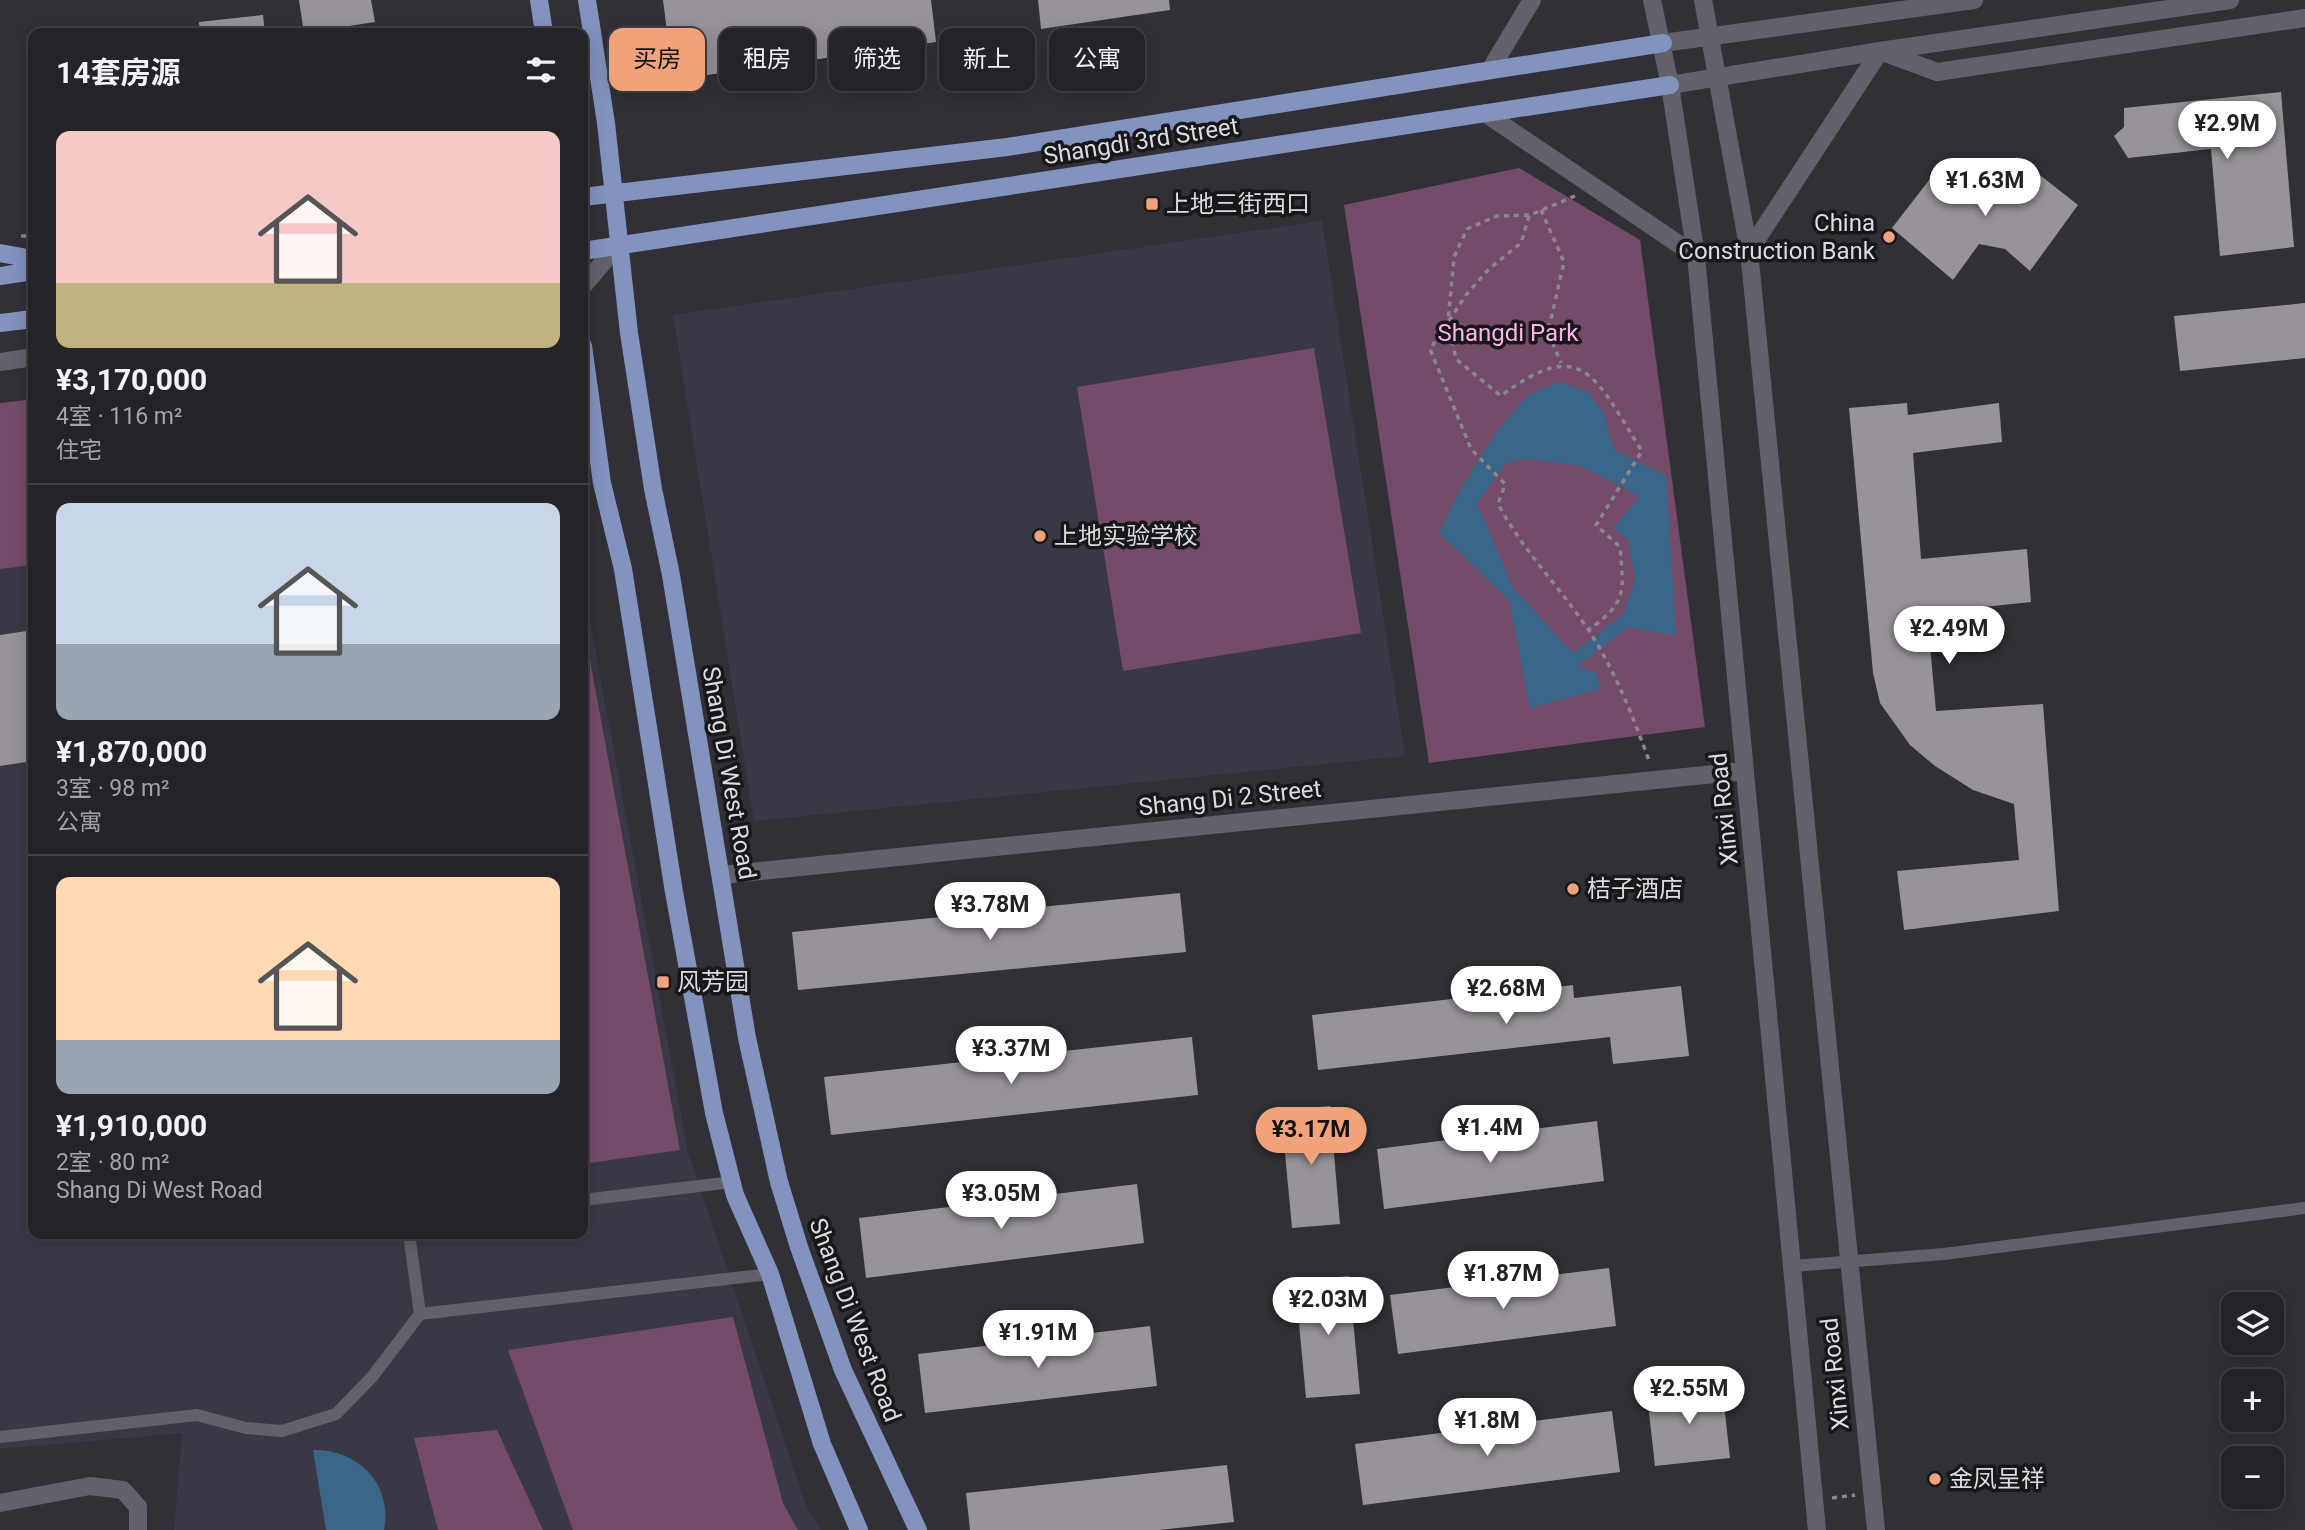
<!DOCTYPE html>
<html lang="zh">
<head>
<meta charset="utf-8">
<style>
  :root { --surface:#242428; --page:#2c2c30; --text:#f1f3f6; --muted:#a3a4a8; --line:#414145; --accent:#f0a27a }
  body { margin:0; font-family:Roboto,"Noto Sans SC",sans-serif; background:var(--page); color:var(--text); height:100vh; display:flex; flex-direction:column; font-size:26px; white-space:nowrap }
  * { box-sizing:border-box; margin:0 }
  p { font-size:23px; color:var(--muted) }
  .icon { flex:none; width:38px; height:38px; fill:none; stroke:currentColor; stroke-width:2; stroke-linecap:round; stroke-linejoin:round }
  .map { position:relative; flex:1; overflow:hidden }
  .panel { position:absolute; left:28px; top:28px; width:560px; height:1211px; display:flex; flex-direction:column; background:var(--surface); border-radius:14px; box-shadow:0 4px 18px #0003,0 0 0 2px var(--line) }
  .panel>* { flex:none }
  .hud { position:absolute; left:609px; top:28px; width:665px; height:63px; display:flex; gap:14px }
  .tools { position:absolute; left:2221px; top:1292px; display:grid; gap:14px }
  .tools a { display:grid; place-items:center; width:63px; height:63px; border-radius:14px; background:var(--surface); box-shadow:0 4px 18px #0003,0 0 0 2px var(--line); font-size:35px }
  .price { position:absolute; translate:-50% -60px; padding:0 16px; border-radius:24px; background:#fff; color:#222; font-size:23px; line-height:46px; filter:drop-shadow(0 2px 4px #0008) }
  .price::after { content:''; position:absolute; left:50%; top:42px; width:21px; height:16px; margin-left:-10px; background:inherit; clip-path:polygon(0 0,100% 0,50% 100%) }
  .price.active { background:var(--accent); color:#111 }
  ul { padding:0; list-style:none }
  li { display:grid; align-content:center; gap:14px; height:371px; padding:0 28px }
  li+li { border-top:2px solid var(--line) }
  li span { display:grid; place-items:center; height:217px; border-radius:14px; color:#555 }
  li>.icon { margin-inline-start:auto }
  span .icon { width:126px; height:126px; fill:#fffc; stroke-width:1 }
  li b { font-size:30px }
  h2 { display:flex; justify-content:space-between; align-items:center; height:84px; padding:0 28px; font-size:30px }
  .tag { padding:0 24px; border-radius:14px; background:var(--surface); box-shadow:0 4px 18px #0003,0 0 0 2px var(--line); font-size:24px; line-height:63px }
  .tag.active { background:var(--accent); color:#111 }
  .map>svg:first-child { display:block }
  .built { fill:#3a3845 }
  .green { fill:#754b6a }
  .water { fill:#396689; fill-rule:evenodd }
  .building { fill:#979399 }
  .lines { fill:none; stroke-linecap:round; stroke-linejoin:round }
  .path { stroke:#88878d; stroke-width:3.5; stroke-dasharray:5 5; stroke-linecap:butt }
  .lane { stroke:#626169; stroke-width:12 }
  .secondary { stroke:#626169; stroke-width:18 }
  .primary { stroke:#8393bf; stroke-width:18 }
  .poi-dot { fill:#f0a27a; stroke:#18181b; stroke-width:2.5 }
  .labels { text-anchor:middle; stroke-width:7; stroke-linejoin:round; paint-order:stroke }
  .street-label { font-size:24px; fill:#dcdbe0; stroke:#18181b }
  .poi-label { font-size:24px; fill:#dcdbe0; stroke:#18181b; text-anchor:start }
  .park-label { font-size:24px; fill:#fbb4e7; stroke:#18181b }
</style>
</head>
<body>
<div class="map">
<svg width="2305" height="1530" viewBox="0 0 2305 1530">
  <rect width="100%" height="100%" fill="#303036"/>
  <path class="built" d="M 1322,221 L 1405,756 L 754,821 L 673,315 Z
    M 33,408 L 33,1234 L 583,1234 L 583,583 L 688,1152 L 805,1503 L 821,1530 L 174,1530 L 182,1433 L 0,1449 L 0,414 Z"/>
  <path class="green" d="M 1519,168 L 1640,240 L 1705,727 L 1429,763 L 1344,205 Z
    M 1314,348 L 1361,633 L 1123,671 L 1077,387 Z
    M 33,399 L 33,565 L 0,569 L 0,403 Z
    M 583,622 L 680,1150 L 583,1164 Z
    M 733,1317 L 783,1503 L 798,1530 L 573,1530 L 508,1350 Z
    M 497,1430 L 543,1530 L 438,1530 L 414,1438 Z"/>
  <path class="water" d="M 1560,382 L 1588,392 L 1604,413 L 1614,450 L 1666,475 L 1676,636 L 1628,627 L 1577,667 L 1597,673 L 1600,689 L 1530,708 L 1509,600 L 1439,533 C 1456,495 1497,421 1530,395 C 1538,389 1550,386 1560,382 ZM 1526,459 L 1581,466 L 1640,496 L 1613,528 L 1628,540 L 1635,580 L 1623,614 L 1573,653 L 1513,587 L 1477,503 L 1506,463 Z
    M 313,1450 C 358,1449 393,1484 384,1530 L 326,1530 Z"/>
  <path class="building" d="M 299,0 L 371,0 L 375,22 L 304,33 Z
    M 663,0 L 931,0 L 936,42 L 673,80 Z
    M 1038,0 L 1169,0 L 1170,10 L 1041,29 Z
    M 263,15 L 265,33 L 200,33 L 199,22 Z
    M 2281,92 L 2294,247 L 2220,256 L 2211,149 L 2128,158 L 2114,136 L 2124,127 L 2124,108 Z
    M 2017,157 L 2078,205 L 2030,271 L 2005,249 L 1979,244 L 1953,280 L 1892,228 L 1940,166 L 1983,200 Z
    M 2305,303 L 2305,358 L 2180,371 L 2174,316 Z
    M 1907,403 L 1908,415 L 1999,403 L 2002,442 L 1913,453 L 1921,559 L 2027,549 L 2031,602 L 1927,613 L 1936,711 L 2043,704 L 2059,911 L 1904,930 L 1897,871 L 2019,860 L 2014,804 L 1973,790 L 1935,766 L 1910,745 L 1880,703 L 1873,673 L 1849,408 Z
    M 33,630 L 33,761 L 0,766 L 0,635 Z
    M 1180,893 L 1186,952 L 798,990 L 792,932 Z
    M 1573,985 L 1574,998 L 1681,986 L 1689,1056 L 1613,1064 L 1610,1037 L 1318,1070 L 1312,1015 Z
    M 1192,1037 L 1198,1095 L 831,1135 L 824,1077 Z
    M 1330,1106 L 1340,1224 L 1292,1228 L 1281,1110 Z
    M 1597,1121 L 1604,1181 L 1384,1209 L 1377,1149 Z
    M 1137,1184 L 1144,1243 L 866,1278 L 859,1218 Z
    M 1609,1268 L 1616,1326 L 1398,1354 L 1390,1295 Z
    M 1349,1276 L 1360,1394 L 1306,1398 L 1295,1281 Z
    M 1150,1326 L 1157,1386 L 925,1413 L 918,1354 Z
    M 1722,1386 L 1730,1458 L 1655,1466 L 1647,1395 Z
    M 1612,1411 L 1620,1472 L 1363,1505 L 1355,1444 Z
    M 1227,1465 L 1234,1522 L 1159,1530 L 970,1530 L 966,1493 Z"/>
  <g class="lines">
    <path class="path" d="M 1575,196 L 1530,215 L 1497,216 L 1467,229 L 1454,257 L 1448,322 L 1456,359 L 1501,396 C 1585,332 1597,382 1642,451 L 1596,525 L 1620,547 C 1624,592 1627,603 1588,630
      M 1541,210 L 1564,262 L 1548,332 L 1561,363
      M 1529,216 L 1521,243 L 1489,269 L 1466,295 L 1430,349 L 1471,449 L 1505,484 L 1498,504 C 1523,551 1560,587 1589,631 C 1616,672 1633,717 1650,763
      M 21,236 L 33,236
      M 1832,1498 L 1855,1495"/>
    <path class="lane" d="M 583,1200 L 732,1182
      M 409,1234 L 420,1314 L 770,1274
      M 1793,1266 L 1944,1254 L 2305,1208
      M 0,1437 L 197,1415 L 246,1428 L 282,1431 L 336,1414 L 372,1377 L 420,1314"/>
    <path class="secondary" d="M 1652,0 L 1670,85 L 1696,256 L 1817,1530
      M 1703,0 L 1749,251 L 1876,1530
      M 1663,43 L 1974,0
      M 1883,52 L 1937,72 L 2305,18
      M 1490,70 L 1532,0
      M 1670,85 L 1880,51 L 2230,0
      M 1485,113 L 1696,256
      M 1749,251 L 1880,51
      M 583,286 L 618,245
      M 0,362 L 33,357
      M 721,875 L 1744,771
      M 0,1503 L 90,1486 L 123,1490 L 138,1507 L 138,1530"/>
    <path class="primary" d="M 539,0 L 544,33
      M 587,0 L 606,123 L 629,333 L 653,489 L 671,575 L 747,1038 L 779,1182 L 799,1247 L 843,1370 L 918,1530
      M 583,197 L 1007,147 L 1663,43
      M 583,251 L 1670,85
      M 0,253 L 33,259
      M 0,276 L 33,271
      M 0,323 L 33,319
      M 583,346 L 602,483 L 623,569 L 674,892 L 714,1113 L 735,1195 L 770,1274 L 822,1444 L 859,1530"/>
  </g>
  <g class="poi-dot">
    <rect x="1145" y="197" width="14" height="14" rx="3.5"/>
    <circle cx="1889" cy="237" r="7"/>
    <circle cx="1040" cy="536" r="7"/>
    <circle cx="1573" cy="889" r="7"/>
    <rect x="656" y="975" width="14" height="14" rx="3.5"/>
    <circle cx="1935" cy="1479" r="7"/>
  </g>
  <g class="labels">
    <g class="street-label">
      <text transform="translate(1141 141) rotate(-9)" y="8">Shangdi 3rd Street</text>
      <text transform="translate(729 773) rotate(80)" y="8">Shang Di West Road</text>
      <text transform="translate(1230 798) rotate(-6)" y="8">Shang Di 2 Street</text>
      <text transform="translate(1724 809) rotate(-96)" y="8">Xinxi Road</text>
      <text transform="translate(855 1320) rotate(69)" y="8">Shang Di West Road</text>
      <text transform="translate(1835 1374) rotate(-96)" y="8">Xinxi Road</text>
    </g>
    <g class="poi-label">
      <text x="1166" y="212">上地三街西口</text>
      <text x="1875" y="231" text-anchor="end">China<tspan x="1875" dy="28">Construction Bank</tspan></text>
      <text x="1054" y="544">上地实验学校</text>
      <text x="1587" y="897">桔子酒店</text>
      <text x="677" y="990">风芳园</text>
      <text x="1949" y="1487">金凤呈祥</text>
    </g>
    <g class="park-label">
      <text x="1508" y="341">Shangdi Park</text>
    </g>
  </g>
</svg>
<div class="tools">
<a><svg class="icon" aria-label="layers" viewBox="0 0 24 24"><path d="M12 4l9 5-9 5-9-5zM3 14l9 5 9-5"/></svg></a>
<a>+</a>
<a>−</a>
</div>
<b class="price" style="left:2227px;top:161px">¥2.9M</b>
<b class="price" style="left:1985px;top:218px">¥1.63M</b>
<b class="price" style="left:1949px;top:666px">¥2.49M</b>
<b class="price" style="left:990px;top:942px">¥3.78M</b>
<b class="price" style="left:1506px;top:1026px">¥2.68M</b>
<b class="price" style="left:1011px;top:1086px">¥3.37M</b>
<b class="price" style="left:1490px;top:1165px">¥1.4M</b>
<b class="price active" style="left:1311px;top:1167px">¥3.17M</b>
<b class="price" style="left:1001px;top:1231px">¥3.05M</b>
<b class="price" style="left:1503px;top:1311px">¥1.87M</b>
<b class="price" style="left:1328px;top:1337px">¥2.03M</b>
<b class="price" style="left:1038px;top:1370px">¥1.91M</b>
<b class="price" style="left:1689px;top:1426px">¥2.55M</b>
<b class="price" style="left:1487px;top:1458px">¥1.8M</b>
<div class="hud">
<a class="tag active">买房</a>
<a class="tag">租房</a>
<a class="tag">筛选</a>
<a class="tag">新上</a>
<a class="tag">公寓</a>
</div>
<section class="panel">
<h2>14套房源<svg class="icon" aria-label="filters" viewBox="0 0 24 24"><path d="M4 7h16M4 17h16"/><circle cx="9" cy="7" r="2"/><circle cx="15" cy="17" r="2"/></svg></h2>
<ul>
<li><span style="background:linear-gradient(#f6c9c9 70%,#c2b280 0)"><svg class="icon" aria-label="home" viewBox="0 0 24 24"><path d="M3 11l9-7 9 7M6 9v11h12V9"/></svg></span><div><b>¥3,170,000</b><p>4室 · 116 m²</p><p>住宅</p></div></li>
<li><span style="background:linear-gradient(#c9d6e8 65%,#9aa5b1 0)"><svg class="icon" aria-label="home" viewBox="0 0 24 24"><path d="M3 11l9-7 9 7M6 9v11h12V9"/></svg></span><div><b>¥1,870,000</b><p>3室 · 98 m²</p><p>公寓</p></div></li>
<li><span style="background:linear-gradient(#ffd9b3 75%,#9aa5b1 0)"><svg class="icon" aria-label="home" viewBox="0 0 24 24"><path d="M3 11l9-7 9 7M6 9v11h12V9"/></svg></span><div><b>¥1,910,000</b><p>2室 · 80 m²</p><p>Shang Di West Road</p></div></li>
</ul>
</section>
</div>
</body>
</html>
